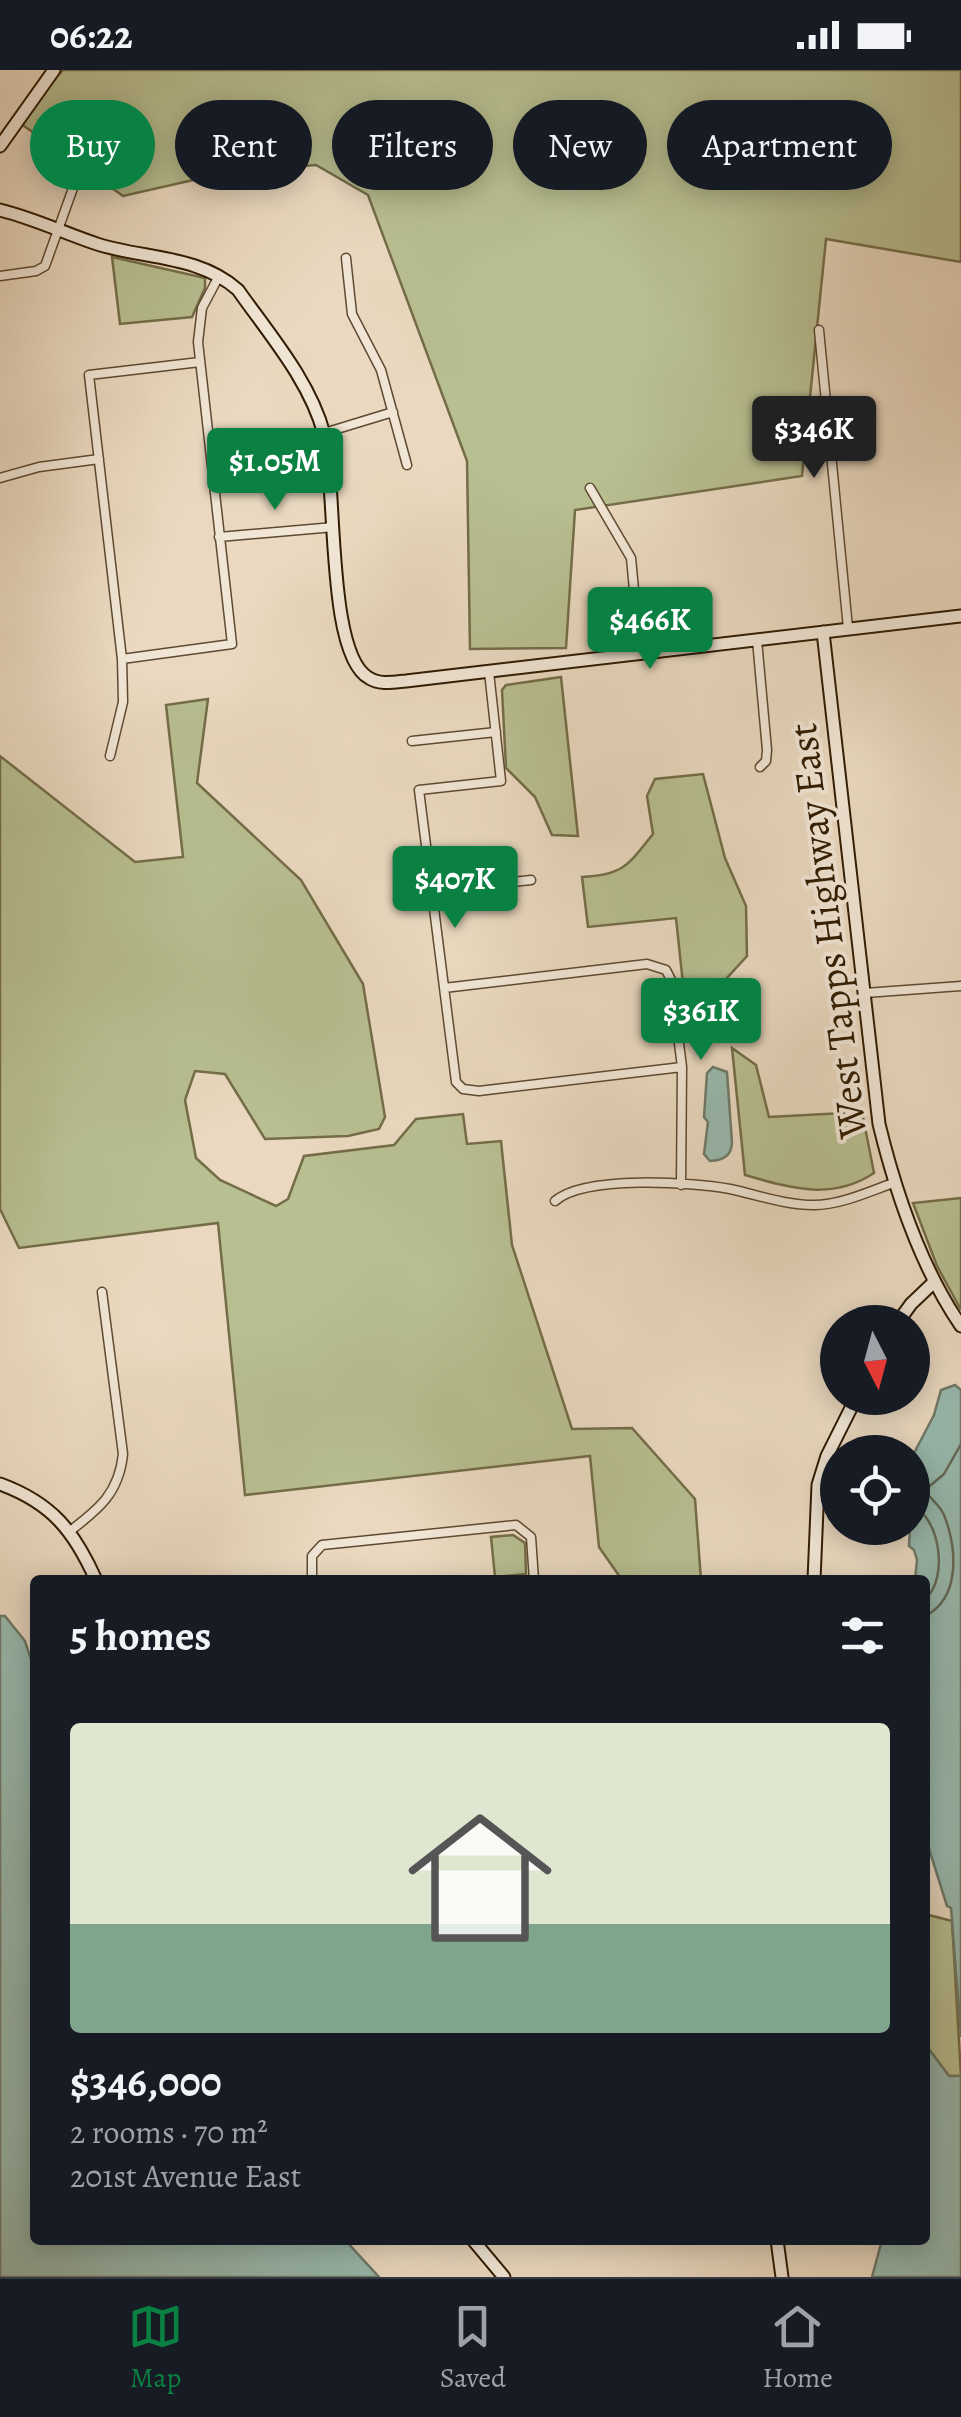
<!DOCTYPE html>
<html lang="en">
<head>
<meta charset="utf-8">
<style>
  :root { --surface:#171b24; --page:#242831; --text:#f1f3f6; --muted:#9ea1a6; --line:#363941; --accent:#0b8043 }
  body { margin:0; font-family:Alegreya,serif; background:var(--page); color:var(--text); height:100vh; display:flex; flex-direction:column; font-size:38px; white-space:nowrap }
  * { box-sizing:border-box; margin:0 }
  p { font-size:32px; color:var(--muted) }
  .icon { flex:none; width:55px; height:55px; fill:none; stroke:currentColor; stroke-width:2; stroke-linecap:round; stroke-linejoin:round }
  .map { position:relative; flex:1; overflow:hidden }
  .side { position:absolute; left:30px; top:1505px; width:900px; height:670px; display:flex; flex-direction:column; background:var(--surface); border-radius:10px; box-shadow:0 5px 25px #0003 }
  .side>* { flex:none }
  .hud { position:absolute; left:30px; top:30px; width:902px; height:90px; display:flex; gap:20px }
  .needle { width:65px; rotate:174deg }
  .tools { position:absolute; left:820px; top:1235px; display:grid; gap:20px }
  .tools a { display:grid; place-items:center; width:110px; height:110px; border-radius:50%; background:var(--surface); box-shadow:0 5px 25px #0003; font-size:50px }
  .price { position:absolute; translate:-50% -85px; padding:0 22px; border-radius:10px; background:var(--accent); color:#fff; font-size:32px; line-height:65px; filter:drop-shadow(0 2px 5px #0008) }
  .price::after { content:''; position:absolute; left:50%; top:60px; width:30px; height:22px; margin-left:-15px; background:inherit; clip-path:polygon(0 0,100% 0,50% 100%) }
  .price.active { background:#222; color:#fff }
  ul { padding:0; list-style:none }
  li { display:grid; align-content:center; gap:20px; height:530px; padding:0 40px }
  li span { display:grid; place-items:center; height:310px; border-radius:10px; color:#555 }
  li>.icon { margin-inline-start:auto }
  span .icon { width:180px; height:180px; fill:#fffc; stroke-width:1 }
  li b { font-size:42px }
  h2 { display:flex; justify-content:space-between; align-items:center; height:120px; padding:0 40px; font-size:42px }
  .pill { padding:0 35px; border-radius:45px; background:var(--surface); box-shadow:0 5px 25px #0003; font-size:35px; line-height:90px }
  .pill.active { background:var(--accent); color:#fff }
  .status { display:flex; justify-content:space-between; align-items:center; height:70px; padding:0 50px; background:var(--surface); direction:ltr }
  .status svg { height:28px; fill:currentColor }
  .tabs { display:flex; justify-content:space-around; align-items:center; height:140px; border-top:2px solid var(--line); background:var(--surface); font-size:28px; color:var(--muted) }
  .tabs a { display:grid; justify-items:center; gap:5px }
  .tabs .active { color:var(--accent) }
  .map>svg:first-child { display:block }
  .green { fill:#b8bf91; stroke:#746d48; stroke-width:2.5 }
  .water { fill:#98baaf; stroke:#6e7a69; stroke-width:2.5 }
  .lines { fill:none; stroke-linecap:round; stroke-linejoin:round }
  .shore { stroke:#646a58; stroke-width:2.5 }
  .street-casing { stroke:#5e4a30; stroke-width:11 }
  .secondary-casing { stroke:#301b00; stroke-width:15 }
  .street { stroke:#f1e6d6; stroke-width:8 }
  .secondary { stroke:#f1e6d6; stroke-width:11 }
  .labels { text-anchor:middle; stroke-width:8; stroke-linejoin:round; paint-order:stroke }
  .street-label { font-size:40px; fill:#301b00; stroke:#f1e6d6 }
</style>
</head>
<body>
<div class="status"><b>06:22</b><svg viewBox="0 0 49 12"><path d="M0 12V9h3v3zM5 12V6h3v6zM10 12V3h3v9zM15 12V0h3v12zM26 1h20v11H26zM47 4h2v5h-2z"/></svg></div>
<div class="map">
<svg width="961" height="2207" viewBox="0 0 961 2207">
  <rect width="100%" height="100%" fill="#ead9c0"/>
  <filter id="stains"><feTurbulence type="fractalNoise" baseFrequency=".002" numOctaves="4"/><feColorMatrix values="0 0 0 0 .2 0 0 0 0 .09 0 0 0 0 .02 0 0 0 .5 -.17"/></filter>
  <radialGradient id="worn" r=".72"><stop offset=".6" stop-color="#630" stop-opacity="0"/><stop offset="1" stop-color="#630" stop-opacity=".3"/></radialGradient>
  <path class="green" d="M 63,0 L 961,0 L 961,192 L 826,169 L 802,406 L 575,440 L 566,578 L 470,579 L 467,391 L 368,125 L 316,95 L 233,101 L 123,126 L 17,51 Z
    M 112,187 L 205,208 L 205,218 L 192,247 L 120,254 Z
    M 561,607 L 578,766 L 552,765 L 535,727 L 506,698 L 502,620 L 506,615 Z
    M 208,629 L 197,713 L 301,810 L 363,914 L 385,1047 L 379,1059 L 348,1066 L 265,1069 L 225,1004 L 195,1001 L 185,1030 L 196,1088 L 220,1110 L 276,1136 L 288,1129 L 304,1086 L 394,1075 L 416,1049 L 463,1044 L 467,1074 L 501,1071 L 512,1175 L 572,1359 L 632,1358 L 695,1429 L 701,1510 L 622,1510 L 599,1477 L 590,1386 L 245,1425 L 218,1153 L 19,1178 L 0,1139 L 0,686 L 135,792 L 183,787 L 166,635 Z
    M 703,704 L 725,788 L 746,836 L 747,886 L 725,910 L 683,914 L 676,848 L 588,857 L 582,807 C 624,805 628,795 653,764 L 647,726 L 655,709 Z
    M 732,978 L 756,995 L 769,1047 L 862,1042 L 874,1103 C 832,1131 790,1118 745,1105 Z
    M 961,1128 L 961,1240 L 937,1196 L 913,1133 Z
    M 513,1465 L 525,1473 L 526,1504 L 495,1507 L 491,1467 Z
    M 925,1844 L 952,1851 L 961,2006 L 949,2006 L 925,1974 Z"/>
  <path class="water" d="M 713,997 L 727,1002 L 732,1073 C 731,1086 724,1090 710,1091 L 704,1084 L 708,1052 L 704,1047 L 707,1003 Z
    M 955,1315 L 961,1320 L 961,1967 L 951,1838 L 947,1836 L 925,1766 L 925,1510 L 915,1510 L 917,1490 L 914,1480 L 909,1476 L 910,1458 L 912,1458 L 913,1385 L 934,1345 L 941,1320 Z
    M 0,1546 L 5,1546 L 25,1571 L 35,1601 L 35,2170 L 345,2170 L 379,2207 L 0,2207 Z
    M 925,1974 L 949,2006 L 961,2006 L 961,2207 L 872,2207 L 882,2170 L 925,2170 Z"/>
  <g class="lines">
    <path class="shore" d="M 912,1436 C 940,1447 949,1509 925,1529
      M 925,1546 C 961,1528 957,1478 944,1445 C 940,1435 930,1429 925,1420 L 944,1404 L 961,1374"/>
    <g class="street-casing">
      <path id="street" d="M 346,188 L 352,244 L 381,300 L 407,395
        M 0,206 L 36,201 L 45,196 L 77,107
        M 819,260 L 848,558
        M 324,363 L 393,342
        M 0,408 L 39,397 L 99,389
        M 590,418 L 631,488 L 640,583
        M 219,467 L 334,457
        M 757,570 L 767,680 L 766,691 L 760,697
        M 122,589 L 232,574 L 198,272 L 202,238 L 219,206
        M 489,602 L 501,711 L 419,720 L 456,1012 L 463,1019 L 479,1021 L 682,997
        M 412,671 L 496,662
        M 110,686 L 123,632 L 122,589 L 89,305 L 200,292
        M 430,821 L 531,810
        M 444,918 L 647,894 L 666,900 L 671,910 L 682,997 L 681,1115
        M 865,923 L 961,916
        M 555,1131 C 585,1105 691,1112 730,1119 C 758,1125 785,1135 814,1135 C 841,1135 870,1121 896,1112
        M 70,1461 C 99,1439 119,1423 123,1384 L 102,1222
        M 312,1510 L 312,1486 L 322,1475 L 516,1455 L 531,1467 L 534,1510"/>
    </g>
    <g class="secondary-casing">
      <path id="secondary" d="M 0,76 L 54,0
        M 0,140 C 33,148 64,163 97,174 C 144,189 199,185 238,220 C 269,264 310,311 324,364 C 337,414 326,585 369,608 C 380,615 394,612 406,611 L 961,546
        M 823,562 L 879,1054 C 896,1124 920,1196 961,1256
        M 898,1252 L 911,1234 L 933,1213
        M 0,1414 C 52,1433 74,1461 96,1510
        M 814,1510 L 818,1415 L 827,1386 L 856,1328
        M 473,2170 L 504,2207
        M 777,2170 L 782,2207"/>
    </g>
    <use href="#street" class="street"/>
    <use href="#secondary" class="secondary"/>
  </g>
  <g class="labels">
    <g class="street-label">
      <text transform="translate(827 861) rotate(-97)" y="14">West Tapps Highway East</text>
    </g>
  </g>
  <rect width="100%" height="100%" filter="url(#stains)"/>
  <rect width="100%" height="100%" fill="url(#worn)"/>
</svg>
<div class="tools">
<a><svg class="needle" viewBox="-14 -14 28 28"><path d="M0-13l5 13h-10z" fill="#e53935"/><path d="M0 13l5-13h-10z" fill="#9ea1a6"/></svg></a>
<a><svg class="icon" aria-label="locate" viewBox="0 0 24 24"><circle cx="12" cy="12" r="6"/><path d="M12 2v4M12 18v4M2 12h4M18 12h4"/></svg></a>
</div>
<b class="price active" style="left:814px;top:411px">$346K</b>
<b class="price" style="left:275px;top:443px">$1.05M</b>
<b class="price" style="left:650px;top:602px">$466K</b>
<b class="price" style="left:455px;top:861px">$407K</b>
<b class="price" style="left:701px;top:993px">$361K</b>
<div class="hud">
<a class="pill active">Buy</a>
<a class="pill">Rent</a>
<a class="pill">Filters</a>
<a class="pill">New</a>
<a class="pill">Apartment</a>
</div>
<section class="side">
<h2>5 homes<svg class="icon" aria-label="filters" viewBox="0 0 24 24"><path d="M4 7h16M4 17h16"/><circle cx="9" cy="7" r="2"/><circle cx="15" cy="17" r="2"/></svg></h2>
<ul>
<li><span style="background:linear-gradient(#dfe7d0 65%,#7fa58c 0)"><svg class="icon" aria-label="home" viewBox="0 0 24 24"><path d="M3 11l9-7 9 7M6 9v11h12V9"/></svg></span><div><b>$346,000</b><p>2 rooms · 70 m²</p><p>201st Avenue East</p></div></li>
</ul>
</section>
</div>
<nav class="tabs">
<a class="active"><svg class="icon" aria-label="map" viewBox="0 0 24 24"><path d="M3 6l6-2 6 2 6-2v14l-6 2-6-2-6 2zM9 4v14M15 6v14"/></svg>Map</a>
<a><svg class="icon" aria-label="saved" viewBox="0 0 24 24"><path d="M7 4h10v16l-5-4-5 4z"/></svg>Saved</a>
<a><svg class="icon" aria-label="home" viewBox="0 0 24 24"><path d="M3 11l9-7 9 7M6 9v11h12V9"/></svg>Home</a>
</nav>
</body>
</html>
